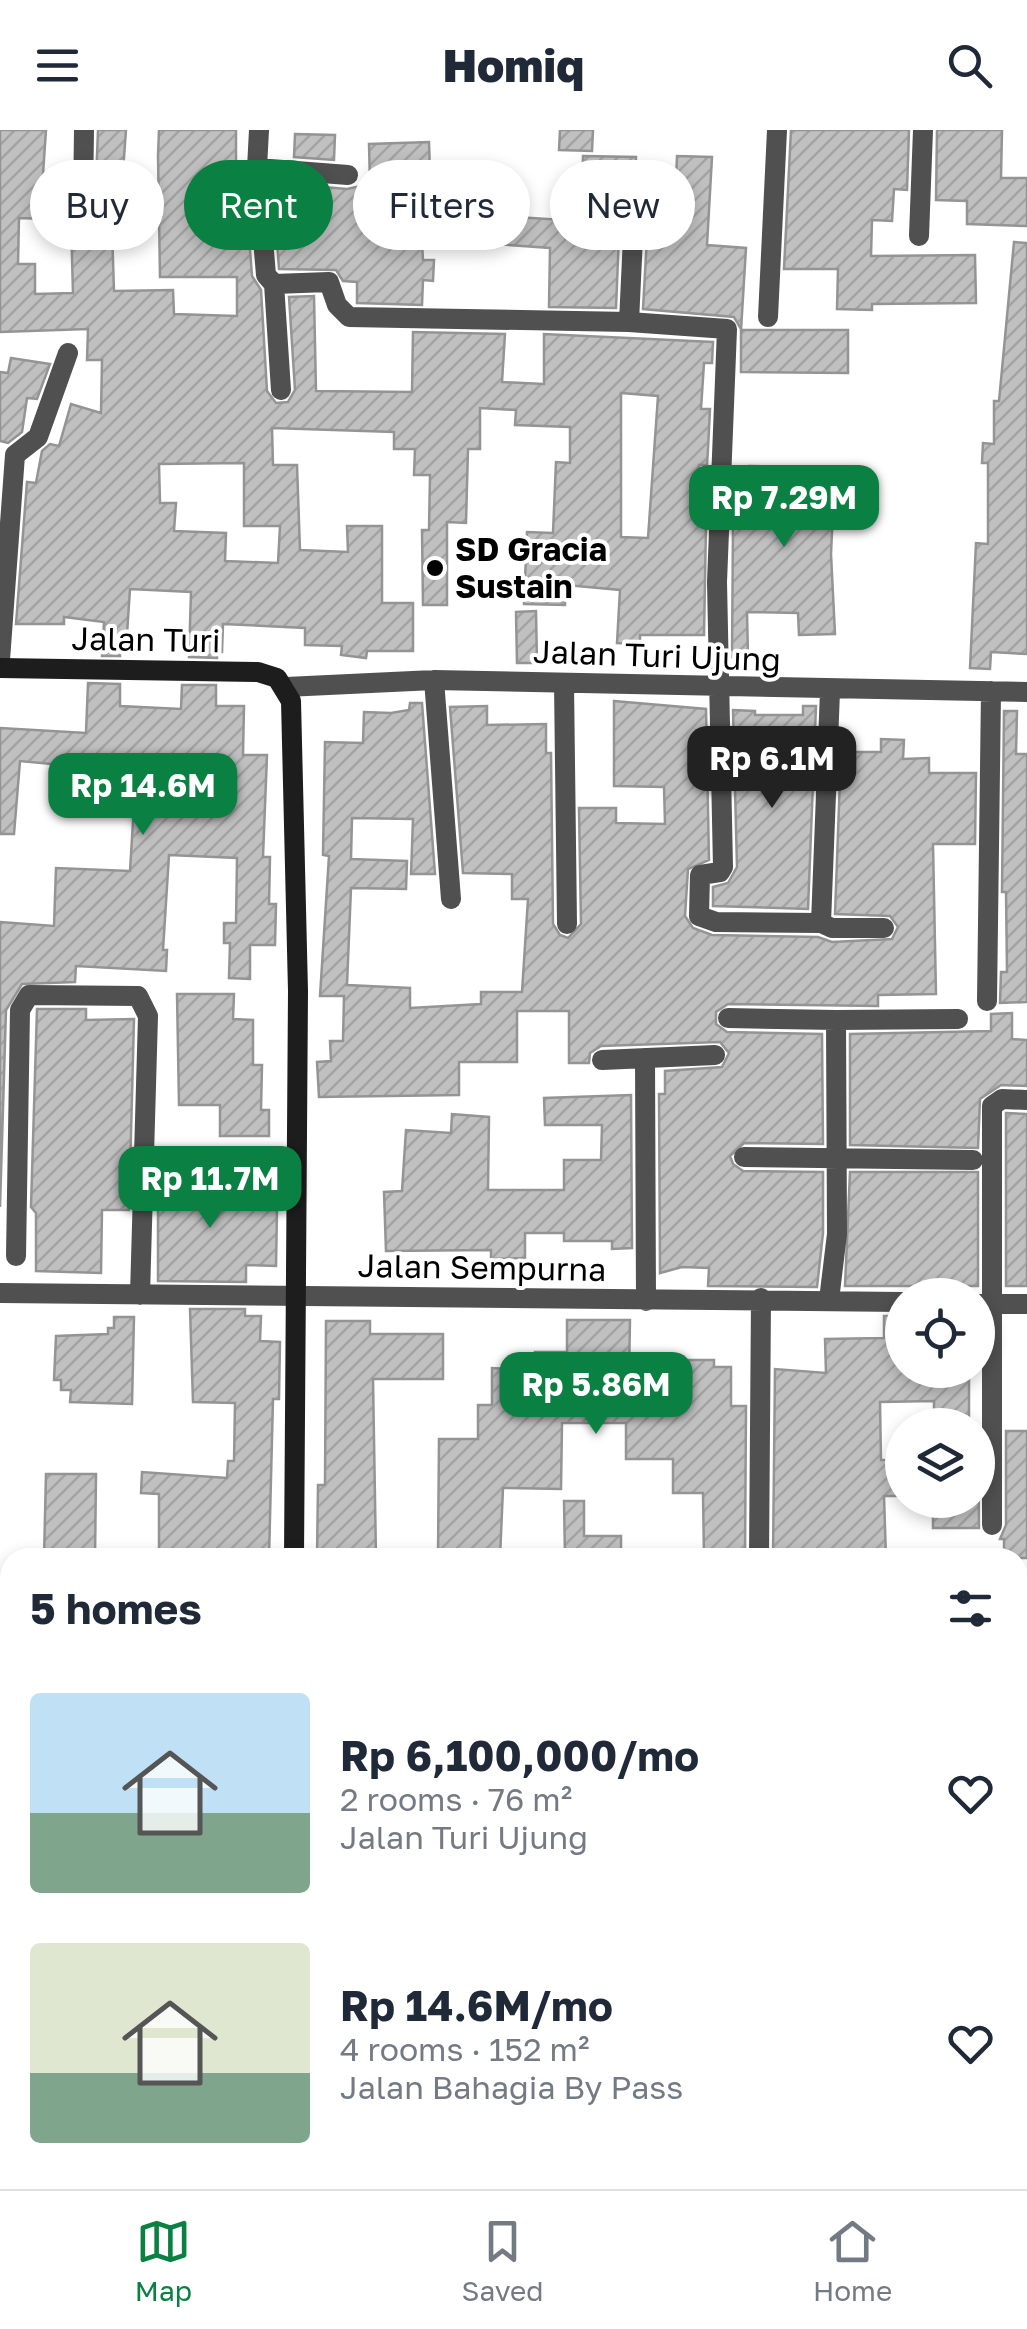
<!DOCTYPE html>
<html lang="en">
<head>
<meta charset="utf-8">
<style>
  :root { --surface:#fff; --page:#f2f2f3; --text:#1f2937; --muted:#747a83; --line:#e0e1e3; --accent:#0b8043 }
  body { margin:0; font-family:"Golos Text",sans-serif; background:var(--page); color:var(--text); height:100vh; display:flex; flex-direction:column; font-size:38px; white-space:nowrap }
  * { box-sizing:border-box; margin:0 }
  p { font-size:32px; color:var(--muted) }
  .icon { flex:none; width:55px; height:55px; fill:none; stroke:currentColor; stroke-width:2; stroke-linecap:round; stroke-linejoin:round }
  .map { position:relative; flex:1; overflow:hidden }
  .drawer { position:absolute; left:0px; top:1418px; width:1028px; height:642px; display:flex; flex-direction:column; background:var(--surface); border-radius:30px 30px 0 0; box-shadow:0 5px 15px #0003 }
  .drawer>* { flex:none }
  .hud { position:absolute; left:30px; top:30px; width:968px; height:90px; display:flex; gap:20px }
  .controls { position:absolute; left:885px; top:1148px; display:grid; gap:20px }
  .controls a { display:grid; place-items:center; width:110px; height:110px; border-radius:50%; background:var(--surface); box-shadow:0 5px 15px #0003; font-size:50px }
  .price { position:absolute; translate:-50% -85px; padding:0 22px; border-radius:20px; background:var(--accent); color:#fff; font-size:32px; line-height:65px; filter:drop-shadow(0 2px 5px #0008) }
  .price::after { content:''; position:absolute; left:50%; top:60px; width:30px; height:22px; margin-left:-15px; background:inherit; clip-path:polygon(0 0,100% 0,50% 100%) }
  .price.active { background:#222; color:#fff }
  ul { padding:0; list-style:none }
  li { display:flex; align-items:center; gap:30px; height:250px; padding:0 30px }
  li span { display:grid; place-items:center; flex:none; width:280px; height:200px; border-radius:10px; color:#555 }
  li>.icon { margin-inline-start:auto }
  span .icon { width:120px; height:120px; fill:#fffc; stroke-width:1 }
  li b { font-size:42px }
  h2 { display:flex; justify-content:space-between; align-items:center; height:120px; padding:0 30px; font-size:42px }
  .pill { padding:0 35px; border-radius:45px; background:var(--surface); box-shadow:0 5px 15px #0003; font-size:35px; line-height:90px }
  .pill.active { background:var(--accent); color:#fff }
  header { display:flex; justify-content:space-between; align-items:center; height:130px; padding:0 30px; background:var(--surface); font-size:45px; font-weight:800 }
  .dock { display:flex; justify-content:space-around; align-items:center; height:140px; border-top:2px solid var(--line); background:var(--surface); font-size:28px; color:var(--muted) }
  .dock a { display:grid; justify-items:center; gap:5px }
  .dock .active { color:var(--accent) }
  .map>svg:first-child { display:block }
  .building { fill:url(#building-hatch); stroke:#949494; stroke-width:2.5; fill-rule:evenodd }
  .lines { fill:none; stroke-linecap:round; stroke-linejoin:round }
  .minor { stroke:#505050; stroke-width:20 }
  .tertiary { stroke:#505050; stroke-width:20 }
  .secondary { stroke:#1d1d1d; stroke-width:20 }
  .poi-dot { fill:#000; stroke:#fff; stroke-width:4 }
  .labels { text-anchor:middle; stroke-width:8; stroke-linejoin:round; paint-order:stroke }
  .poi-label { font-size:32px; font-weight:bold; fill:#000; stroke:#fff; text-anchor:start }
  .street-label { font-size:32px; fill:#000; stroke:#fff }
</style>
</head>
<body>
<header><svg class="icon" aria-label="menu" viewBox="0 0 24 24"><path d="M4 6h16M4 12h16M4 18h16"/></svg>Homiq<svg class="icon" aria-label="search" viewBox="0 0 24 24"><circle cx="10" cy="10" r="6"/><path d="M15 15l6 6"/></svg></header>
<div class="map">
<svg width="1027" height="2059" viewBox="0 0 1027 2059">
  <defs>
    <pattern id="building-hatch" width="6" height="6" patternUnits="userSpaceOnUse" patternTransform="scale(2.5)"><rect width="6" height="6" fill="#c0c0c0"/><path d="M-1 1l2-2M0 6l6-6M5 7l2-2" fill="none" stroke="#a3a3a3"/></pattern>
  </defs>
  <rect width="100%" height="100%" fill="#fff"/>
  <path class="building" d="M 0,0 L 46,0 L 42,59 L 47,59 L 45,89 L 19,88 L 18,134 L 35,134 L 35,164 L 73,163 L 71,93 L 83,93 L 83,86 L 95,78 L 98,0 L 126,0 L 121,69 L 111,68 L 114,161 L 173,160 L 174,184 L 237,186 L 237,147 L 160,147 L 158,26 L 159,0 L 236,0 L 236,42 L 244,42 L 252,146 L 261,160 L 267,261 L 276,273 L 288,272 L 295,260 L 289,167 L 314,166 L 316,261 L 412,262 L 413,202 L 505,204 L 502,252 L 544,254 L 544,204 L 713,212 L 712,233 L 704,233 L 701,279 L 710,279 L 708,319 L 707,335 L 699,335 L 698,395 L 706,395 L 704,505 L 640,505 L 640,514 L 617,513 L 620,460 L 566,455 L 565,475 L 524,474 L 527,402 L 553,403 L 556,332 L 570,333 L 570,297 L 515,295 L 516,280 L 480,278 L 480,319 L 468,319 L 466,393 L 447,392 L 447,475 L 423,475 L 422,400 L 429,400 L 430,345 L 414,345 L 415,319 L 394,319 L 394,302 L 272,298 L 273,335 L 297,335 L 300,420 L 348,422 L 347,396 L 382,396 L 382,473 L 413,473 L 413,521 L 367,521 L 366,528 L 341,525 L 342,516 L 305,515 L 305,498 L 223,494 L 222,522 L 217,522 L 217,528 L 189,527 L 191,462 L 130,459 L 126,519 L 120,519 L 120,526 L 102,526 L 104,492 L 64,487 L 64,494 L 16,494 L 27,352 L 36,353 L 42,321 L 50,314 L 59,316 L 71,274 L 101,283 L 102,230 L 87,230 L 88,199 L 0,202 ZM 621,263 L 658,266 L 648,408 L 621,407 ZM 244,333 L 244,396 L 280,396 L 278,433 L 225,431 L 226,403 L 174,401 L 176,373 L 160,373 L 159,334 Z
    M 560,0 L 593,0 L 592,21 L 559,20 Z
    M 791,0 L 909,0 L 907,60 L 894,59 L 892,91 L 872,90 L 871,126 L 975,125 L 976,173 L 872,174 L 872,180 L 837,179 L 838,139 L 784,139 Z
    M 937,0 L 1002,0 L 1001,48 L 1027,48 L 1027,96 L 967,94 L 967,71 L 936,70 Z
    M 295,4 L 335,5 L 334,30 L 294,27 Z
    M 429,12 L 430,42 L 418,42 L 423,130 L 434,130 L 433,151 L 423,150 L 422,175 L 357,173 L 357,152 L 343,151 L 336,140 L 279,139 L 276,97 L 313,98 L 313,56 L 347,59 L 370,54 L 369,14 Z
    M 583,26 L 636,27 L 635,71 L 675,73 L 677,26 L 712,27 L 707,115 L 746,118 L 741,200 L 848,200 L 848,243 L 741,242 L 741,199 L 734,187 L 643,179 L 647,107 L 635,93 L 626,95 L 619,105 L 616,178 L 549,177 L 550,118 L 496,114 L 498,86 L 563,90 L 564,65 L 582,65 Z
    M 1014,112 L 1027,113 L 1027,524 L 991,522 L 990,539 L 970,538 L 976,413 L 988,414 L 988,333 L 982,333 L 983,313 L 994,314 L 994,271 L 999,271 Z
    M 11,228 L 50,234 L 37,269 L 27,268 L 22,302 L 8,313 L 0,311 L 0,242 L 8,243 Z
    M 749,336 L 835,338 L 831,424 L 835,504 L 799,505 L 798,483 L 747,482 L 748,527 L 732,527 L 733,395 L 736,373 L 749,374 Z
    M 536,481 L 537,533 L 517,533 L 516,482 Z
    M 88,553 L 120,554 L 120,576 L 181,579 L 182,555 L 216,555 L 216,576 L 244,576 L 243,625 L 267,625 L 263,727 L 270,727 L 269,774 L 276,774 L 275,815 L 250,815 L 250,849 L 229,848 L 230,813 L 224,813 L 224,793 L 236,793 L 237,728 L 169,725 L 163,820 L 167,820 L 166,841 L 76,836 L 75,852 L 22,854 L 6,880 L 0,1077 L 0,792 L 54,796 L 56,738 L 130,741 L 136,642 L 20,631 L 14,704 L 0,704 L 0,598 L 86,603 Z
    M 614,571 L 706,579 L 709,730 L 688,739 L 685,786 L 693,798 L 712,805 L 818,807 L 832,812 L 892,809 L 898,797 L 890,786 L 835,784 L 841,622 L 881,622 L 881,609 L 904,610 L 903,629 L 929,628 L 929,643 L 976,643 L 975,714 L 933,714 L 936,864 L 878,865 L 878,876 L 728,874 L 716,882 L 716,894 L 727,902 L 822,904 L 823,1014 L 744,1013 L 730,1026 L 733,1034 L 743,1041 L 823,1042 L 823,1103 L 817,1157 L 708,1156 L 709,1138 L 682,1137 L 660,1143 L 659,964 L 665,964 L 665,941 L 722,937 L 729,923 L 720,912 L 601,916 L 590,923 L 589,933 L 569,933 L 569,881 L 517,881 L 517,932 L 459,932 L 459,965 L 319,967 L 317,932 L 331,931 L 330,911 L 343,911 L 344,866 L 320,866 L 329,726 L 323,725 L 325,612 L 363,613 L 364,582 L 391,583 L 409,580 L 410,573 L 422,573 L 435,744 L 411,744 L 413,689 L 352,688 L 351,729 L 407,731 L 406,759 L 351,758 L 347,855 L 410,858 L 410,878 L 481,874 L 481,862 L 522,862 L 528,769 L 512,769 L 512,744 L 463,743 L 450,577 L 487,576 L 487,595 L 546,594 L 546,623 L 551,623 L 553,794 L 560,805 L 568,808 L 581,794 L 579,678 L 616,678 L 616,693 L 665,694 L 664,657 L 614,656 Z
    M 803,576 L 816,576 L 808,779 L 713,776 L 713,757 L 728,753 L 737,737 L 733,580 L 755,581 L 755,585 L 803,585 Z
    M 1004,581 L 1017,581 L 1016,624 L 1027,624 L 1027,872 L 1000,873 L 1001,842 L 1007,842 L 1006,762 L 1002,762 Z
    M 177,864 L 234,864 L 233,889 L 253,890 L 253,935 L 262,935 L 261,980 L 269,980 L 269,1006 L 220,1006 L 220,975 L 179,975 Z
    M 37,879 L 86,879 L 86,890 L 134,889 L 129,1080 L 102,1080 L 101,1143 L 36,1141 L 36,1083 L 31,1077 Z
    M 1012,883 L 1012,909 L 1027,910 L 1027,956 L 1001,955 L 980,969 L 978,1018 L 850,1015 L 850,904 L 991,901 L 991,884 Z
    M 631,965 L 632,1118 L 612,1119 L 612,1111 L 564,1111 L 564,1103 L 525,1103 L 525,1128 L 491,1129 L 491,1120 L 386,1121 L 384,1062 L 402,1061 L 406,1000 L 451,1003 L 452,984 L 489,987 L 488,1060 L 564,1060 L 564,1030 L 601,1030 L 602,995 L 545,995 L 544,968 Z
    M 1006,983 L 1027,984 L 1027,1156 L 1006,1156 Z
    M 158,1030 L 184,1030 L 184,1059 L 260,1060 L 260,1080 L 277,1080 L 276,1136 L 246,1135 L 246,1152 L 158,1151 Z
    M 850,1042 L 978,1042 L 978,1156 L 845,1156 Z
    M 190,1179 L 245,1179 L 245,1186 L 261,1186 L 260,1211 L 280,1212 L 279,1269 L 273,1269 L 269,1428 L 159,1422 L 159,1364 L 141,1363 L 142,1342 L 227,1348 L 228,1331 L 234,1331 L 235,1273 L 193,1272 Z
    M 884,1186 L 902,1186 L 902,1240 L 969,1240 L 969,1295 L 934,1295 L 934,1271 L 880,1272 L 881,1330 L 902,1330 L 902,1366 L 884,1366 L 886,1428 L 773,1428 L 775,1239 L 826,1243 L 825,1209 L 884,1208 Z
    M 114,1187 L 134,1187 L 132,1274 L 70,1272 L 71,1260 L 61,1260 L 61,1250 L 54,1250 L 56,1206 L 108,1204 L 108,1198 L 114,1198 Z
    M 567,1190 L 630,1190 L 629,1245 L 665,1245 L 665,1230 L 714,1230 L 714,1237 L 731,1237 L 731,1276 L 746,1276 L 745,1428 L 704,1428 L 703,1363 L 673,1363 L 673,1329 L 626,1329 L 626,1293 L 562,1293 L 561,1359 L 503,1358 L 500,1428 L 438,1426 L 439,1309 L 478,1309 L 478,1275 L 492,1275 L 492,1238 L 528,1240 L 528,1227 L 535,1227 L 535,1222 L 567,1222 Z
    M 326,1191 L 370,1191 L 370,1204 L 443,1204 L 443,1249 L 373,1249 L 376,1428 L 317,1428 L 318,1355 L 325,1355 Z
    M 978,1301 L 979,1398 L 933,1398 L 933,1370 L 978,1370 Z
    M 1006,1301 L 1027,1301 L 1027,1428 L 1004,1428 L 1004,1409 L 1000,1409 L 1006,1395 Z
    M 46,1344 L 96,1344 L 95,1428 L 44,1428 Z
    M 564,1371 L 584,1371 L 584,1406 L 621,1406 L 621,1428 L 565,1428 Z"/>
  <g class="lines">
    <path class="minor" d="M 259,0 L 257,38 L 266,145 L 274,154 L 329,152 L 337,175 L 349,187 L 629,192 L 727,199 L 717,452 L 723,737 L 720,742 L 700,745 L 699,786 L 716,792 L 821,793
      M 257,38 L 348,45
      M 83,72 L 84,0
      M 919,106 L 923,0
      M 274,154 L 281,260
      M 768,187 L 777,0
      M 629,192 L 633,107
      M 0,530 L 15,325 L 38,307 L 68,223
      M 434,550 L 451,769
      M 564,553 L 567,794
      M 286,557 L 434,550 L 1027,562
      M 830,561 L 821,793 L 832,798 L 884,798
      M 987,871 L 991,561
      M 728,888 L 836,890
      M 645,928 L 646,1171
      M 602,930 L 715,925
      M 744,1027 L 973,1030
      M 16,1126 L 20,880 L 29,865 L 138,866 L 148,886 L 140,1165
      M 0,1163 L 902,1172
      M 829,1170 L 837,1104 L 836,890 L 958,889
      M 979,1174 L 1027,1174
      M 992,1395 L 992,976 L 1002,969 L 1027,970
      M 759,1428 L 761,1168
      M 0,1517 L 10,1517
      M 1018,1534 L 1027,1534
      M 0,1880 L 10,1881
      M 752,2050 L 753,2059
      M 922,2050 L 922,2059
      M 89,2059 L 89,2050
      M 577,2059 L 577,2050
      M 1025,2059 L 1027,1890"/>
    <path class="tertiary" d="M 1018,1890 L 1027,1890"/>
    <path class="secondary" d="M 0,538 L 258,542 L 277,548 L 291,571 L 298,861 L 294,1428
      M 290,2059 L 290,2050"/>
  </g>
  <circle class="poi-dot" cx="435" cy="438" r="10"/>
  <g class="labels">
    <g class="poi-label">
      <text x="455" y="431">SD Gracia<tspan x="455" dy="37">Sustain</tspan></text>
    </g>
    <g class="street-label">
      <text transform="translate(146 510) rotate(1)" y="11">Jalan Turi</text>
      <text transform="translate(657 526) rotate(2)" y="11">Jalan Turi Ujung</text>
      <text transform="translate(482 1138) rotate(1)" y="11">Jalan Sempurna</text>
    </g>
  </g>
</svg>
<div class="controls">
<a><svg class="icon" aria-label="locate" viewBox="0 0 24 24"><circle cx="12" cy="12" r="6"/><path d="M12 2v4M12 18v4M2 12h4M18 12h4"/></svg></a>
<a><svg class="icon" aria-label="layers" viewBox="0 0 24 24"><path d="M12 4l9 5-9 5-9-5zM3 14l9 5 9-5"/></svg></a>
</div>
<b class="price" style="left:784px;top:420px">Rp 7.29M</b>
<b class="price active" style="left:772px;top:681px">Rp 6.1M</b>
<b class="price" style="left:143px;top:708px">Rp 14.6M</b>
<b class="price" style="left:210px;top:1101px">Rp 11.7M</b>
<b class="price" style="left:596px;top:1307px">Rp 5.86M</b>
<div class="hud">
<a class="pill">Buy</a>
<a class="pill active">Rent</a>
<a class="pill">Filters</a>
<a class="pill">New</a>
</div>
<section class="drawer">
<h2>5 homes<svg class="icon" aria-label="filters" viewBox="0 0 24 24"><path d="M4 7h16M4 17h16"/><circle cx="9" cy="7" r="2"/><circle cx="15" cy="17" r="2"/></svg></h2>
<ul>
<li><span style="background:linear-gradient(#bfe0f5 60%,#7fa58c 0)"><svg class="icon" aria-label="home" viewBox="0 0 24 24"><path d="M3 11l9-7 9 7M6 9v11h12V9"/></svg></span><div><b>Rp 6,100,000/mo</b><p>2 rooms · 76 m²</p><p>Jalan Turi Ujung</p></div><svg class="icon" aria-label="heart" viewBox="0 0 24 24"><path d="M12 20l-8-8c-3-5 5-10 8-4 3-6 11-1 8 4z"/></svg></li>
<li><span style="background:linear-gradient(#dfe7d0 65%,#7fa58c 0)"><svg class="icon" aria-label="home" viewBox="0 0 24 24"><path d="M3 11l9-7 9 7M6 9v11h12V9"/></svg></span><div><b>Rp 14.6M/mo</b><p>4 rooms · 152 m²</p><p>Jalan Bahagia By Pass</p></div><svg class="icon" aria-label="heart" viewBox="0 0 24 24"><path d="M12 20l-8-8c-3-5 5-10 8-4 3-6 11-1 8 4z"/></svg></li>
</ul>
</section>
</div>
<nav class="dock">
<a class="active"><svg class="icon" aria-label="map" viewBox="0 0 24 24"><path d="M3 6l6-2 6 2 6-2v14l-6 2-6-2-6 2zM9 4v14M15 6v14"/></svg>Map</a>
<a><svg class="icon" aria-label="saved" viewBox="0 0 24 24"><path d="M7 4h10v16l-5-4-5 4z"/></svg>Saved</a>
<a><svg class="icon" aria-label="home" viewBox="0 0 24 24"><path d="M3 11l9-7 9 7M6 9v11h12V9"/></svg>Home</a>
</nav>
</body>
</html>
